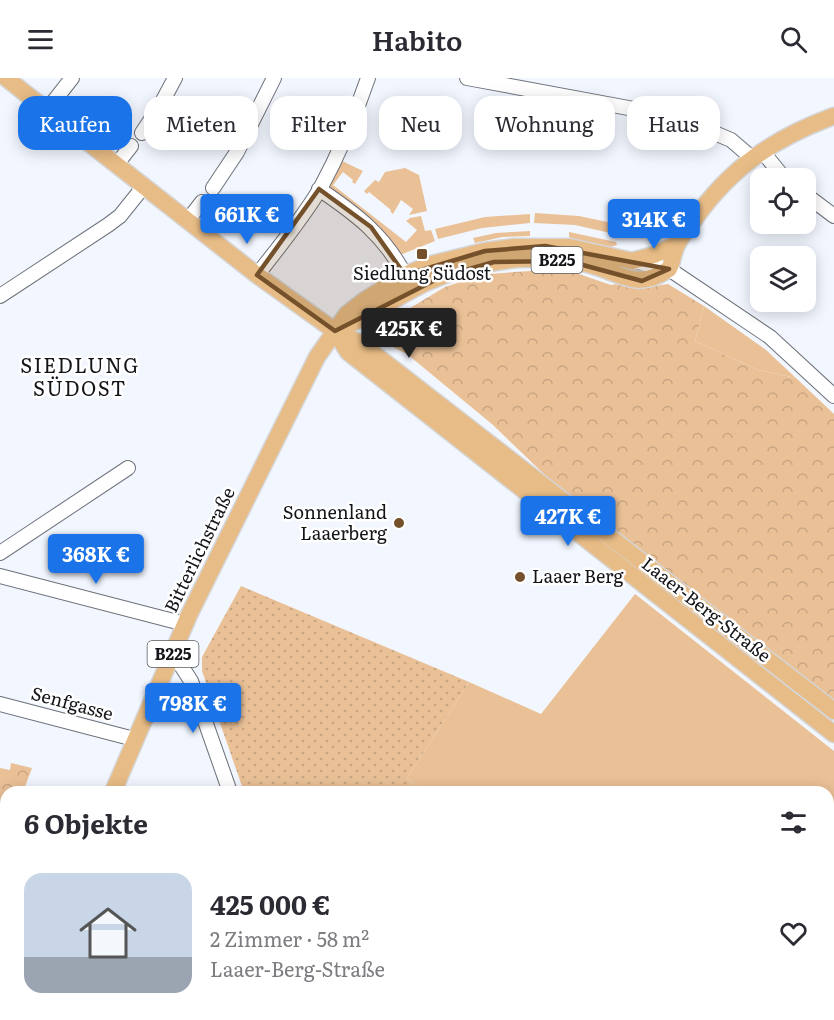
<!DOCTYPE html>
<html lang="de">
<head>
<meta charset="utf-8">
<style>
  :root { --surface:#fff; --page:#f7f7f7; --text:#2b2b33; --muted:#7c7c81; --accent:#1a73e8 }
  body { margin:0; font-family:Literata,serif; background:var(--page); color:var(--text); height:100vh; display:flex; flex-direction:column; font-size:22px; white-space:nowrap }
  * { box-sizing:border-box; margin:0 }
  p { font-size:20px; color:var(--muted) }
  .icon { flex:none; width:33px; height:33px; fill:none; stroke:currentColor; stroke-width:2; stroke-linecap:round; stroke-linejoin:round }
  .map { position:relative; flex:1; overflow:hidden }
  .panel { position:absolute; left:0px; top:708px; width:834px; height:234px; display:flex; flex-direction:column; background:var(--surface); border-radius:18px 18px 0 0; box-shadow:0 3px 15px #0003 }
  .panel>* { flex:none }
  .guide { position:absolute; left:18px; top:18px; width:798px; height:54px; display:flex; gap:12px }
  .controls { position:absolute; left:750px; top:90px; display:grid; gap:12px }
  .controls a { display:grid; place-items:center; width:66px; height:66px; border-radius:12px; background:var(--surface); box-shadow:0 3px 15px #0003; font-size:30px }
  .price { position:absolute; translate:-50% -51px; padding:0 14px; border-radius:6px; background:var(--accent); color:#fff; font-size:20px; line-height:39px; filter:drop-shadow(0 2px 3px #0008) }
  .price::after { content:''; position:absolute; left:50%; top:36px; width:18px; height:14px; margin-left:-9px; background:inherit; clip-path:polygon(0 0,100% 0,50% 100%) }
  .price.selected { background:#222; color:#fff }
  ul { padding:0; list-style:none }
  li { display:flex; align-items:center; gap:18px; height:150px; padding:0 24px }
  li span { display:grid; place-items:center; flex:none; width:168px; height:120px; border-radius:18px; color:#555 }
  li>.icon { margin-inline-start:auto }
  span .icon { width:72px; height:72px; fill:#fffc; stroke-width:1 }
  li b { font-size:26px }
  h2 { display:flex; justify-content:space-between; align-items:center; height:72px; padding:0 24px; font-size:26px }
  .chip { padding:0 21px; border-radius:18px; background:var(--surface); box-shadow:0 3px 15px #0003; font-size:21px; line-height:54px }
  .chip.selected { background:var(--accent); color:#fff }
  header { display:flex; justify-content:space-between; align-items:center; height:78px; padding:0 24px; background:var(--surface); font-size:27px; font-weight:600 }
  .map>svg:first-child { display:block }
  .grass { fill:#eac197 }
  .forest { fill:url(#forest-crowns) }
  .park { fill:url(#park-dots) }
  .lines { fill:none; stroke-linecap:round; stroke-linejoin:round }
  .minor-casing { stroke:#6d717a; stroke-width:16 }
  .major-casing { stroke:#d5d5d6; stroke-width:19 }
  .minor { stroke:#fff; stroke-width:14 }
  .major { stroke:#e8bc86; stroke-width:16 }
  .marked { fill:#74512a; fill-opacity:0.2; stroke:#74512a; stroke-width:4.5; stroke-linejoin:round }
  .poi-dot { fill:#74512a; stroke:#fff; stroke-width:2 }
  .labels { text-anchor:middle; stroke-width:5; stroke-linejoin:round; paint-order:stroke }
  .shield { fill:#fff; stroke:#5a5b5e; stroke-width:1.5 }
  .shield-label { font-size:16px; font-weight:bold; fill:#141519 }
  .poi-label { font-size:18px; fill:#141519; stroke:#fff }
  .street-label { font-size:18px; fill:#141519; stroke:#fff }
  .neighbourhood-label { font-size:20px; letter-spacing:1.5px; fill:#141519; stroke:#fff }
</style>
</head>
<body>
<header><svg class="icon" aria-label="menu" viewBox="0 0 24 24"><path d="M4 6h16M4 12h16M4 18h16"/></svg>Habito<svg class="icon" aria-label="search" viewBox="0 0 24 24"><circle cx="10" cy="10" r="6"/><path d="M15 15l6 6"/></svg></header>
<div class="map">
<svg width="834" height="942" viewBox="0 0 834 942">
  <defs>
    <pattern id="forest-crowns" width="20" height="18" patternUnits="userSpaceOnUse" patternTransform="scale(1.5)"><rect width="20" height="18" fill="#eac197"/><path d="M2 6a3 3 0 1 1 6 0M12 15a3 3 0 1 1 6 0" fill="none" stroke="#c8a582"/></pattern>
    <pattern id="park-dots" width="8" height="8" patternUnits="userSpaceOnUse" patternTransform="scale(1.5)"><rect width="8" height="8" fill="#eac197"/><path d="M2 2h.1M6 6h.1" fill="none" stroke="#c8a582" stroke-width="1.8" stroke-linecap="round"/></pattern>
  </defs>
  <rect width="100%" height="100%" fill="#f2f6fe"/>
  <path class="grass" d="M 338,81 L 363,93 L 355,106 L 352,104 L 353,102 L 343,94 L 333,107 L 406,164 L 417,152 L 406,143 L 410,140 L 421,138 L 425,153 L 431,152 L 435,163 L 400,177 L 329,112 L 327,105 Z
    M 405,90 L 419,97 L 427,133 L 409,137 L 413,131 L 401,122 L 393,136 L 390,133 L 391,132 L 369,114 L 367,116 L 364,113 L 375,102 L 379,104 L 385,94 Z
    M 535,135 L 579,138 L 622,147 L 619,157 L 575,147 L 534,145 Z
    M 530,136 L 530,145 L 482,150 L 438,161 L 435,151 L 485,139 Z
    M 530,153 L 530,158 L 502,159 L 475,165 L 473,160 L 496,155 Z
    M 569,154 L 616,164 L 617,167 L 610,169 L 572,162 L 569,158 Z
    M 704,228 L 766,272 L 796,300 L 758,292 L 695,263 Z
    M 635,516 L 834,673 L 834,724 L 828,733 L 828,714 L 424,714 L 407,700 L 469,604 L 541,636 Z"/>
  <path class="forest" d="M 545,192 L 573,194 L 611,207 C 619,204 626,210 634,210 C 647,212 656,207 668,206 L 704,228 L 695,263 L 758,292 L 796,300 L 834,336 L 834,623 L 627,465 L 549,401 L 493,347 L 407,276 L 383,264 L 382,265 L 376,261 L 374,254 L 377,250 L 445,209 L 463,203 L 488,196 Z
    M 11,685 L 32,690 L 23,714 L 6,714 L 6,759 L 0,752 L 0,690 L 10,692 Z"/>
  <path class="park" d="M 241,508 L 469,604 L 407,700 L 424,714 L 244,714 L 202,593 L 202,579 Z
    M 834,724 L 834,942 L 399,942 L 390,936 L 828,936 L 828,733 Z"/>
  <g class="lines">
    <g class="minor-casing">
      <path id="minor" d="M 467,0 L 677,39 L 731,62 L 752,80
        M 47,32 L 72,0
        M 142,55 L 160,28 L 175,0
        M 762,73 L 784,100
        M 117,86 L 131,68
        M 213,110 L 237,74 L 274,0
        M 319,111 C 356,136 384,157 405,197
        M 806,117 L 834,138
        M 188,142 L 202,124
        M 632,183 L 669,191 L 770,259 L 834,318
        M 257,197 C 279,169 302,141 320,111 C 339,76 355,38 368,0
        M 0,218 L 108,147 L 120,138 L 144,108
        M 0,475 L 128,390
        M 0,498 L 185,546
        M 173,575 L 191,603 L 230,714
        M 0,626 L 134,661
        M 0,841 L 6,842
        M 371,942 L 373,936"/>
    </g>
    <g class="major-casing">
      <path id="major" d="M 6,0 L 257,197 L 335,253 L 360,265 L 834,633
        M 335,253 L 348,274 L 834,656
        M 336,253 C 367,239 395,220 425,205 C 454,192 487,184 518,181 C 541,180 565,181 587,186 C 620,194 636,214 669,191 C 673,183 673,173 678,165 C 682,157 689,149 694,142 C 730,90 774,60 834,38
        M 113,714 L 189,537 L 317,279 L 347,236 L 365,222 L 405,197 L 428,187 L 485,173 L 514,169 L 570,169 L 632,183 L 654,177 L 677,166
        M 18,942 L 20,936"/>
    </g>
    <use href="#minor" class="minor"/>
    <use href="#major" class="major"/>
  </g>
  <path class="marked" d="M 319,111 L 371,149 L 405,197 L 485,173 L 545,168 L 669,191 L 642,203 L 568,183 L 494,184 L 441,199 L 335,253 L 257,197 Z"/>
  <g class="poi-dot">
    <rect x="416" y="170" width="12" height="12" rx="3"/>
    <circle cx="399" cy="445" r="6"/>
    <circle cx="520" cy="499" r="6"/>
  </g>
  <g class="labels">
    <g class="shield">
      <rect x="531.5" y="169" width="51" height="26" rx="4.5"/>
      <rect x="147.5" y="563" width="51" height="26" rx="4.5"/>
    </g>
    <g class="shield-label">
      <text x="557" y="188">B225</text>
      <text x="173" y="582">B225</text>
    </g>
    <g class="poi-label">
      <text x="422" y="202">Siedlung Südost</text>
      <text x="387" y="441" text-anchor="end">Sonnenland<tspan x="387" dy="21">Laaerberg</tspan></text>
      <text x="532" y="505" text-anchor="start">Laaer Berg</text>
    </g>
    <g class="street-label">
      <text transform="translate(200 472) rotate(-64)" y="6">Bitterlichstraße</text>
      <text transform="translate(706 532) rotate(38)" y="6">Laaer-Berg-Straße</text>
      <text transform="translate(72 626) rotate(15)" y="6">Senfgasse</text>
    </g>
    <g class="neighbourhood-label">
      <text x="80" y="295">SIEDLUNG<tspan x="80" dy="23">SÜDOST</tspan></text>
    </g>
  </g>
</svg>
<div class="controls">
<a><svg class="icon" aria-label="locate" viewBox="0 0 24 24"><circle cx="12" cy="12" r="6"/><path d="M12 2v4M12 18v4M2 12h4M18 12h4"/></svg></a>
<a><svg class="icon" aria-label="layers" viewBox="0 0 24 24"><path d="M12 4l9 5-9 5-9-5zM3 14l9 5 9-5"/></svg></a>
</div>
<b class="price" style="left:247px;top:167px">661K €</b>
<b class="price" style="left:654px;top:172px">314K €</b>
<b class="price selected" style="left:409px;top:281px">425K €</b>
<b class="price" style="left:568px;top:469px">427K €</b>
<b class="price" style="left:96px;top:507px">368K €</b>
<b class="price" style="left:193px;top:656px">798K €</b>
<div class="guide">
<a class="chip selected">Kaufen</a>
<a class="chip">Mieten</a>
<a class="chip">Filter</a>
<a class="chip">Neu</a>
<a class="chip">Wohnung</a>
<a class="chip">Haus</a>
</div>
<section class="panel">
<h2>6 Objekte<svg class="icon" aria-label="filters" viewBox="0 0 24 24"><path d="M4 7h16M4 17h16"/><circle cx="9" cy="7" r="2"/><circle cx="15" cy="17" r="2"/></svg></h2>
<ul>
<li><span style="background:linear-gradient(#c9d6e8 70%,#9aa5b1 0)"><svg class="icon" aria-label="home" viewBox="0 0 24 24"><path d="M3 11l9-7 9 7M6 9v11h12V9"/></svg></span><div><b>425 000 €</b><p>2 Zimmer · 58 m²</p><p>Laaer-Berg-Straße</p></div><svg class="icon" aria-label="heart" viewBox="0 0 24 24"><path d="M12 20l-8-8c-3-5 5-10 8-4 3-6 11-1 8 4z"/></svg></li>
</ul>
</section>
</div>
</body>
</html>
